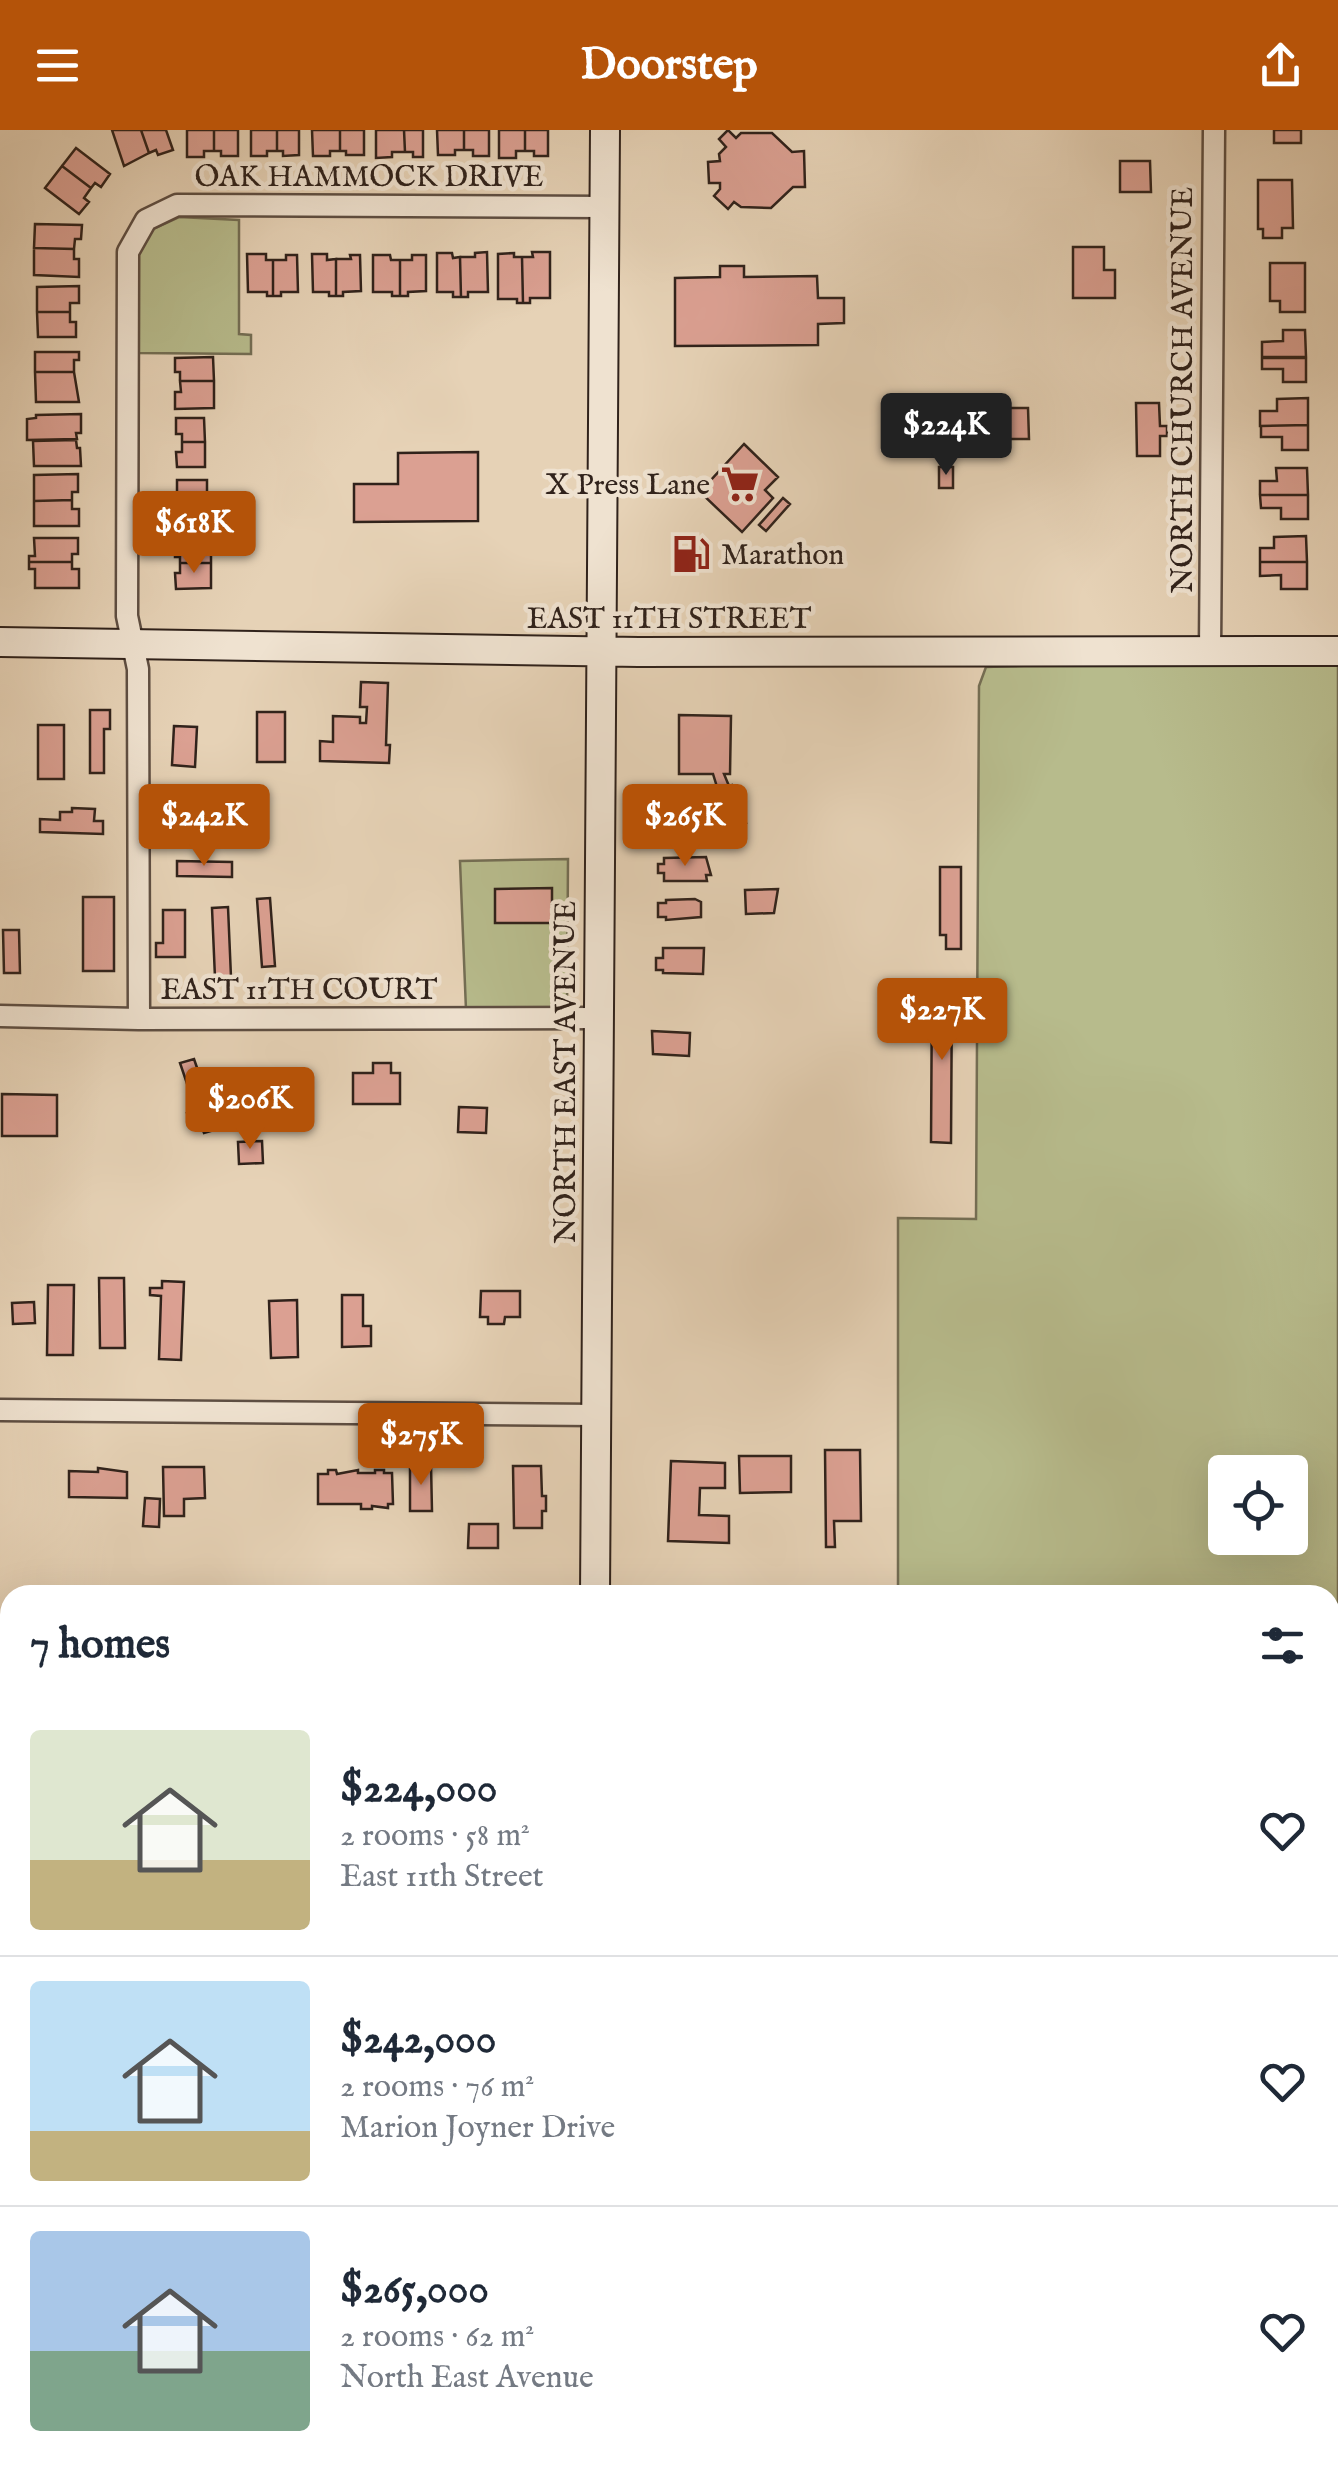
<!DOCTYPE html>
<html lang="en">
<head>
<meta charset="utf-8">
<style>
  :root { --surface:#fff; --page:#f2f2f3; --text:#1f2937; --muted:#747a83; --line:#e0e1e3; --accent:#b45309 }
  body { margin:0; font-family:"IM FELL English",serif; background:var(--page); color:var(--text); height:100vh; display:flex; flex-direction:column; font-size:38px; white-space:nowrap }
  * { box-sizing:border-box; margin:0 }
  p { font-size:32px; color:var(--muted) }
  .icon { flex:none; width:55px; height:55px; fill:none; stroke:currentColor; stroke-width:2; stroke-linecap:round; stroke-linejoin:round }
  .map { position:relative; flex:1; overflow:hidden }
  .panel { position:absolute; left:0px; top:1455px; width:1340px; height:890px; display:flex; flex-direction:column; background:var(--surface); border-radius:30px 30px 0 0; box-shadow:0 10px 40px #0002 }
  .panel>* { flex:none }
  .controls { position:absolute; left:1208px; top:1325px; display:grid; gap:20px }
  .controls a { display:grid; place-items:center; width:100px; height:100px; border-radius:10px; background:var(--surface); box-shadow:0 10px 40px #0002; font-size:50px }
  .price { position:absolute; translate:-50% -85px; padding:0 22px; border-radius:10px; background:var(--accent); color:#fff; font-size:32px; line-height:65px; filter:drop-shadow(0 2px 5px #0008) }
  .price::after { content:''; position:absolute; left:50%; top:60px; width:30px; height:22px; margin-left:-15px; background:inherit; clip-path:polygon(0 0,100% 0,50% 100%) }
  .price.current { background:#222; color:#fff }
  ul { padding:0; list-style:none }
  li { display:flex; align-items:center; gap:30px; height:250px; padding:0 30px }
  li+li { border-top:2px solid var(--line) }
  li span { display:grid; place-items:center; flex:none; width:280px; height:200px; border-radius:10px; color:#555 }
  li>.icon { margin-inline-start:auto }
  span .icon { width:120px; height:120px; fill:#fffc; stroke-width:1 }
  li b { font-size:42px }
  h2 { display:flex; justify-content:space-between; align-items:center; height:120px; padding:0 30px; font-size:42px }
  header { display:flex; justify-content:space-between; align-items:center; height:130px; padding:0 30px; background:var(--accent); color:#fff; font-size:45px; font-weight:700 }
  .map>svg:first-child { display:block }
  .green { fill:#b7bb8c; stroke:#746e54; stroke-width:2.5; fill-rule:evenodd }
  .building { fill:#dba092; stroke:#30221b; stroke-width:2.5 }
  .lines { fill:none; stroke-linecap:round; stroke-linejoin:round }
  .minor-casing { stroke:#5e4e42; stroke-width:25 }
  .secondary-casing { stroke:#30221b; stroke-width:32 }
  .minor { stroke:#efe2d0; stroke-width:20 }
  .secondary { stroke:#efe2d0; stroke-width:28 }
  .labels { text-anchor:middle; stroke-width:9; stroke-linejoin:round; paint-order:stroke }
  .street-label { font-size:30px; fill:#30221b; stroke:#efe2d0 }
  .poi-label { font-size:30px; fill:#30221b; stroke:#efe2d0; text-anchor:end }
</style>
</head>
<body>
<header><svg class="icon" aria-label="menu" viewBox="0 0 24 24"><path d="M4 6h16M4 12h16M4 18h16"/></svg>Doorstep<svg class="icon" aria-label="share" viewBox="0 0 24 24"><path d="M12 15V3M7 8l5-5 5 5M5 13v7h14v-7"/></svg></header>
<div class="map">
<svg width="1338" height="2345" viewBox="0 0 1338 2345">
  <rect width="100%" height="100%" fill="#e6d2b6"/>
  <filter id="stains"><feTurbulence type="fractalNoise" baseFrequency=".002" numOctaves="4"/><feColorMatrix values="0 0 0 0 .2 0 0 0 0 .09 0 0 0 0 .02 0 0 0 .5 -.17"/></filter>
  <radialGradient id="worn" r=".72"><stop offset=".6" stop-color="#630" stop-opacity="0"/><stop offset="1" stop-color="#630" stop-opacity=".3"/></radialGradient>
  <path class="green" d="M 179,87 L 239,90 L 239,204 L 251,205 L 251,224 L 138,223 L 138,125 L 153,99 Z
    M 1080,534 L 1338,535 L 1338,1733 L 1330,1733 L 1330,1465 L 898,1465 L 898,1088 L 976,1089 L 979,556 L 986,537 ZM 1225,1342 L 1290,1342 L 1290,1408 L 1225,1408 Z
    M 568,729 L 567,879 L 466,880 L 460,731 Z
    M 1330,1935 L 1338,1935 L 1338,2345 L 1098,2345 L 1098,2335 L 1330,2335 Z
    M 269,2335 L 566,2335 L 556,2342 L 544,2345 L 277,2345 Z"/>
  <path class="building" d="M 112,0 L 141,0 L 149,23 L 124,36 Z
    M 141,0 L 166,0 L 173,20 L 158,25 L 156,20 L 149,23 Z
    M 187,0 L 214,0 L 214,21 L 204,21 L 204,27 L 187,27 Z
    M 214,0 L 238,0 L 238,26 L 221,26 L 221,21 L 214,21 Z
    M 251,0 L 277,0 L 277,21 L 267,21 L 267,26 L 251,26 Z
    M 277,0 L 299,0 L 299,25 L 283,26 L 283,21 L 277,21 Z
    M 312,0 L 340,0 L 340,21 L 330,21 L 330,26 L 313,26 Z
    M 340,0 L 364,0 L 364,25 L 346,25 L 346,21 L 340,21 Z
    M 376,0 L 404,0 L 405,22 L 392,22 L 392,27 L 376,28 Z
    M 404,0 L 423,0 L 423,27 L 413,27 L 413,22 L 405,22 Z
    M 437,0 L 464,0 L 464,20 L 455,20 L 455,25 L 438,25 Z
    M 464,0 L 489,0 L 489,26 L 473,26 L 473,20 L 464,20 Z
    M 499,0 L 525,0 L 525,21 L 516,21 L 516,28 L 499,28 Z
    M 525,0 L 548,0 L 548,26 L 534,26 L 534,21 L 525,21 Z
    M 728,0 L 736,8 L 741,3 L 772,3 L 792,22 L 804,21 L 805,57 L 793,57 L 771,78 L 741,77 L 734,72 L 728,79 L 714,66 L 720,59 L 720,53 L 709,53 L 708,32 L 720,31 L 719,24 L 726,17 L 719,9 Z
    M 1274,0 L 1301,0 L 1301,13 L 1274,13 Z
    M 76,18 L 110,44 L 101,57 L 95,53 L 91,58 L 62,36 Z
    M 1120,31 L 1150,31 L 1151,62 L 1120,62 Z
    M 62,36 L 91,58 L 84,68 L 89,72 L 79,84 L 45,58 Z
    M 1258,50 L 1292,50 L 1293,98 L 1282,98 L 1282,108 L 1263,108 L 1263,99 L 1258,99 Z
    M 35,94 L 82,95 L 81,109 L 75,109 L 74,119 L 34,118 Z
    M 1073,117 L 1104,117 L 1104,140 L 1115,140 L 1115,168 L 1073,168 Z
    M 34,118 L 74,119 L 74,129 L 79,129 L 79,147 L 34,145 Z
    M 487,122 L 488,162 L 468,162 L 468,167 L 461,167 L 460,127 L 475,127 L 475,123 Z
    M 532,122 L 550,122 L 550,168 L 530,168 L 530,173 L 523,173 L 522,127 L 533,127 Z
    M 437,123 L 452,123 L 453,128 L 460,127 L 461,167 L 453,167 L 453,162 L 437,162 Z
    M 514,123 L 514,127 L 522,127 L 523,173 L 517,173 L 517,169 L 498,169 L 498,124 Z
    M 247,124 L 266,124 L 266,130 L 273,130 L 273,166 L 267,166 L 267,162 L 248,162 Z
    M 312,124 L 327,124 L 327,130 L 336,129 L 336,166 L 329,166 L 329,162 L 313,162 Z
    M 286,125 L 297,125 L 298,162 L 281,162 L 281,166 L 273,166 L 273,130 L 286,130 Z
    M 350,125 L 360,125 L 361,161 L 343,162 L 343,166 L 336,166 L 336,129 L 351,129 Z
    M 373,125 L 390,125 L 391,130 L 400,130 L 400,166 L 392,166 L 392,162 L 373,162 Z
    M 412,125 L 426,125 L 426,161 L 408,162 L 408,166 L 400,166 L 400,130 L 412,130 Z
    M 1270,133 L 1305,133 L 1305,182 L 1280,182 L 1280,171 L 1270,171 Z
    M 720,136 L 744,136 L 744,147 L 817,146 L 818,168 L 844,168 L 844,193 L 818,194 L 818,215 L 675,216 L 675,148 L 720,147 Z
    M 79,156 L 79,173 L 70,173 L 70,182 L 37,182 L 37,157 Z
    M 37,182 L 70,182 L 70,192 L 76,192 L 76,207 L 38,207 Z
    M 1283,200 L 1305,200 L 1306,227 L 1262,227 L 1262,212 L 1283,211 Z
    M 35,222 L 79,222 L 79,230 L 74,230 L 74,242 L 35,242 Z
    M 213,227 L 214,251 L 180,251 L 180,242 L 175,242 L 175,228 Z
    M 1262,228 L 1306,228 L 1306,252 L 1283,252 L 1283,239 L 1262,239 Z
    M 35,242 L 74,242 L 79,272 L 36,272 Z
    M 180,251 L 214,251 L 214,278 L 175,279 L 175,262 L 181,262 Z
    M 1308,268 L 1308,295 L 1260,296 L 1260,281 L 1277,281 L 1277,269 Z
    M 1136,273 L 1159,273 L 1160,296 L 1167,296 L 1167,306 L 1160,306 L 1160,326 L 1137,326 Z
    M 979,278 L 1028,278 L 1029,309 L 992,309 L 992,322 L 980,322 Z
    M 81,284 L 81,303 L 76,303 L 77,309 L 27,310 L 27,289 L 36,288 L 36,285 Z
    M 176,288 L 204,288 L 205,312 L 182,312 L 182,304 L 176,304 Z
    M 1308,295 L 1308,320 L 1282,320 L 1282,307 L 1261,307 L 1261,296 Z
    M 76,310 L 77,318 L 80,318 L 81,336 L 34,336 L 33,311 Z
    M 182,312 L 205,312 L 205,337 L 177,337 L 176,322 L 182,322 Z
    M 744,314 L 778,347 L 765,360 L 773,368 L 742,402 L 700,362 Z
    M 478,322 L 478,391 L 354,392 L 354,354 L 398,354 L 398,323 Z
    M 939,337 L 953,337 L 953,358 L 939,358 Z
    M 1276,338 L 1307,338 L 1308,365 L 1260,365 L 1260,351 L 1277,351 Z
    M 78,344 L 78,362 L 72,362 L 72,370 L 34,371 L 34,345 Z
    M 177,350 L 207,350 L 207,373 L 182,373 L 182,365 L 177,365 Z
    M 1260,365 L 1308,365 L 1308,389 L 1281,389 L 1281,378 L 1261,378 Z
    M 783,368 L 790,374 L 766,401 L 759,395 Z
    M 72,370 L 72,379 L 79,379 L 79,396 L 34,396 L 34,371 Z
    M 182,373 L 207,373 L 208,398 L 177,398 L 177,382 L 182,382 Z
    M 1306,406 L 1307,432 L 1260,432 L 1260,418 L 1274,418 L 1274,407 Z
    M 34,408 L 78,408 L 78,424 L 72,424 L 72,432 L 29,432 L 29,426 L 35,426 Z
    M 175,410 L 211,410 L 211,433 L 180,433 L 180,427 L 175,427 Z
    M 29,432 L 72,432 L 72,439 L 79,439 L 79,458 L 35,458 L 35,439 L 29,439 Z
    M 1260,432 L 1307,432 L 1307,459 L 1281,459 L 1281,445 L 1260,446 Z
    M 180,433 L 211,433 L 211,458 L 176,459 L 175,443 L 180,443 Z
    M 361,552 L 388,553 L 386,615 L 390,615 L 389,633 L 320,631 L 320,611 L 333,612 L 333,586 L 360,587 L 360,593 L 366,593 L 367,577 L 360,577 Z
    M 90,580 L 110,580 L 110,599 L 104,599 L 104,643 L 90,643 Z
    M 257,582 L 285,582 L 285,632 L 257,632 Z
    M 679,585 L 731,586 L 730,644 L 724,644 L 729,656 L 732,655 L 746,693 L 730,699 L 713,644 L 679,644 Z
    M 38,595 L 64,595 L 64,649 L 38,649 Z
    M 174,596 L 197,597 L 195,637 L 172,635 Z
    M 72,678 L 95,679 L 94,691 L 103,691 L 103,704 L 40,702 L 40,689 L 60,690 L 60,682 L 72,682 Z
    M 181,692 L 238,693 L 237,705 L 181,704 Z
    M 706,727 L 711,745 L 706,745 L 707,751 L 664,751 L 664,743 L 658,743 L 658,734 L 664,734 L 664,728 Z
    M 177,731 L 232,732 L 232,747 L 177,746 Z
    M 940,737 L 961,737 L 961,819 L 946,819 L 946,805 L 940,805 Z
    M 552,758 L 552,793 L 495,793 L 495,759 Z
    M 778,759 L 774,783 L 746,784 L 745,760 Z
    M 83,767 L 114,767 L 114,841 L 83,841 Z
    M 270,768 L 275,836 L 262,837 L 257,769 Z
    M 695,769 L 701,772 L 701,787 L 666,790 L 666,787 L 658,787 L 658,773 L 666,773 L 666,770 Z
    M 228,777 L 231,847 L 215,848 L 212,778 Z
    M 163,780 L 185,780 L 185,827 L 156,827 L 156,813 L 163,813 Z
    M 3,800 L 19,800 L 20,843 L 4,843 Z
    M 663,818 L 704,818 L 703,844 L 663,843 L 663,840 L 656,840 L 656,828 L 663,828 Z
    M 932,854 L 952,854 L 951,1013 L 931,1012 Z
    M 652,901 L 690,903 L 689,926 L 653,924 Z
    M 194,929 L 218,999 L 204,1003 L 200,992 L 191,995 L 187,983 L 196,980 L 180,933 Z
    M 373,933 L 391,933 L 391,943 L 400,943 L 400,974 L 353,974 L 353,943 L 373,943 Z
    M 2,964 L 57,965 L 57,1006 L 2,1006 Z
    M 277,964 L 283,964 L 283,971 L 295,971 L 295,997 L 249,998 L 249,968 L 277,968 Z
    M 459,977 L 487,978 L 486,1003 L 458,1002 Z
    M 262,1011 L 263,1033 L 239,1034 L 238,1012 Z
    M 99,1148 L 124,1148 L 125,1218 L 100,1218 Z
    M 162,1151 L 184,1152 L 181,1230 L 159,1229 L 161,1166 L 150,1165 L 150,1158 L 162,1158 Z
    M 48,1155 L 74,1155 L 73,1225 L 47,1225 Z
    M 481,1161 L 520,1161 L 520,1187 L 505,1187 L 504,1194 L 488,1194 L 488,1187 L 480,1187 Z
    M 342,1165 L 363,1165 L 363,1196 L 371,1196 L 371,1216 L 342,1217 Z
    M 297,1170 L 298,1227 L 271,1228 L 269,1171 Z
    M 34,1172 L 35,1193 L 13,1194 L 12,1173 Z
    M 825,1320 L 860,1320 L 861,1391 L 834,1391 L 835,1417 L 826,1417 Z
    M 739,1326 L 791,1326 L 791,1362 L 740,1363 Z
    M 671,1331 L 725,1333 L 725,1358 L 700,1358 L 699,1385 L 729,1386 L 729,1413 L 668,1411 Z
    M 410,1335 L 431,1335 L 432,1381 L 410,1381 Z
    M 513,1336 L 541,1336 L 542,1366 L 546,1366 L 546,1381 L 542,1381 L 542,1398 L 514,1398 Z
    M 163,1337 L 204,1337 L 205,1368 L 184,1369 L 184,1386 L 164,1386 Z
    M 98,1338 L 127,1342 L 127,1368 L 69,1367 L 69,1341 L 98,1342 Z
    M 328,1340 L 336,1340 L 337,1344 L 358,1340 L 358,1343 L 375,1343 L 375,1340 L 384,1340 L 384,1343 L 392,1343 L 393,1374 L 388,1374 L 388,1378 L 372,1376 L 372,1379 L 361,1379 L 361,1374 L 318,1374 L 318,1344 L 328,1344 Z
    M 145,1368 L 160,1369 L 159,1397 L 143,1396 Z
    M 469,1394 L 498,1394 L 498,1418 L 468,1418 Z
    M 0,1631 L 10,1631 L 10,1676 L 0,1676 Z
    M 0,1962 L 10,1962 L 10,2077 L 0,2078 Z
    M 991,2335 L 1056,2335 L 1056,2345 L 991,2345 Z"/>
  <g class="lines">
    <g class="minor-casing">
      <path id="minor" d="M 1210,520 L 1214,0
        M 0,886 L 139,889 L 598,888
        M 139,889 L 138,539 L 127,486 L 128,122 L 146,90 L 177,75 L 604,77
        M 0,1280 L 596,1285
        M 0,1741 L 10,1741
        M 1330,1745 L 1338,1745
        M 262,2335 L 262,2345
        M 925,2335 L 925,2345"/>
    </g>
    <g class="secondary-casing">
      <path id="secondary" d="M 0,512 L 639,522 L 1338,521
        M 595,1465 L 605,0
        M 589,2345 L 589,2335"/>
    </g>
    <use href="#minor" class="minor"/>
    <use href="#secondary" class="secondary"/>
  </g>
  <defs>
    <g id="supermarket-bare" transform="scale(3)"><path d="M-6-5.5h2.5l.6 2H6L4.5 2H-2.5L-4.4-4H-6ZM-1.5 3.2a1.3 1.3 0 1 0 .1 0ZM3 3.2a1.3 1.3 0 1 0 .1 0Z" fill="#8f2418" stroke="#efe2d0" stroke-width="2.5" paint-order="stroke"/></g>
    <g id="fuel-bare" transform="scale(3)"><path d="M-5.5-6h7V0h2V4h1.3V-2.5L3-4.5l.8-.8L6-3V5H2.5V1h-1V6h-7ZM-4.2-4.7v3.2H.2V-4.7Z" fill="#8f2418" stroke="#efe2d0" stroke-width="2.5" paint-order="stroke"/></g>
  </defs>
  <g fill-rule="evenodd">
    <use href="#supermarket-bare" x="740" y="354"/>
    <use href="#fuel-bare" x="691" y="424"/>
  </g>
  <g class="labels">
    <g class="street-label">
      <text x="369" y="56">OAK HAMMOCK DRIVE</text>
      <text transform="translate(1182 260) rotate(-90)" y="10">NORTH CHURCH AVENUE</text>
      <text x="669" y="498">EAST 11TH STREET</text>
      <text x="299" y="869">EAST 11TH COURT</text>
      <text transform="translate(565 942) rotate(-90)" y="10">NORTH EAST AVENUE</text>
    </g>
    <g class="poi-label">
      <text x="710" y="364">X Press Lane</text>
      <text x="721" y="434" text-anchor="start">Marathon</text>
    </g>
  </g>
  <rect width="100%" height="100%" filter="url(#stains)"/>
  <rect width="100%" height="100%" fill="url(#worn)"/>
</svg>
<div class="controls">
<a><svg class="icon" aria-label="locate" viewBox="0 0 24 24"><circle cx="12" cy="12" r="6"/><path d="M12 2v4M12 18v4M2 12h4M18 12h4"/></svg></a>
</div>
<b class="price current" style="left:946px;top:348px">$224K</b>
<b class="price" style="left:194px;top:446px">$618K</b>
<b class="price" style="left:204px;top:739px">$242K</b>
<b class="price" style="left:685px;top:739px">$265K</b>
<b class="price" style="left:942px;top:933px">$227K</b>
<b class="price" style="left:250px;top:1022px">$206K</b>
<b class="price" style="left:421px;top:1358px">$275K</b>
<section class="panel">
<h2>7 homes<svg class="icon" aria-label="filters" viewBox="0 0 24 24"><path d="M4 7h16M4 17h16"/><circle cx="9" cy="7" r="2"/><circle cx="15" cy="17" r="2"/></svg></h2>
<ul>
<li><span style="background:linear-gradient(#dfe7d0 65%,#c2b280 0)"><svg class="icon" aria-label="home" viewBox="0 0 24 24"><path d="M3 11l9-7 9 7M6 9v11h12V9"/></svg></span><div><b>$224,000</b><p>2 rooms · 58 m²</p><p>East 11th Street</p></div><svg class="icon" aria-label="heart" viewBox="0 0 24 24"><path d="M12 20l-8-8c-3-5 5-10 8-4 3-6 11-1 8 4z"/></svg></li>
<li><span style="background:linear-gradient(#bfe0f5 75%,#c2b280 0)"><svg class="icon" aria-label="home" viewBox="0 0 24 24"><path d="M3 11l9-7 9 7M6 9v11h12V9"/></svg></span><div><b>$242,000</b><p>2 rooms · 76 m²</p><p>Marion Joyner Drive</p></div><svg class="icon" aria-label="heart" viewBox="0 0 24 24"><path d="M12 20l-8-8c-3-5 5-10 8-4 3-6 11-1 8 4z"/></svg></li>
<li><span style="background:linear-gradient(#a9c7e8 60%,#7fa58c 0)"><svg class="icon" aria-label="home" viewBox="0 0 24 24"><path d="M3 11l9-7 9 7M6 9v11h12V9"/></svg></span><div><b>$265,000</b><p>2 rooms · 62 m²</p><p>North East Avenue</p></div><svg class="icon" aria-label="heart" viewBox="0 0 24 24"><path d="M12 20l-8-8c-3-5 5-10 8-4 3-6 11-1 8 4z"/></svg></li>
</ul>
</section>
</div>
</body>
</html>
